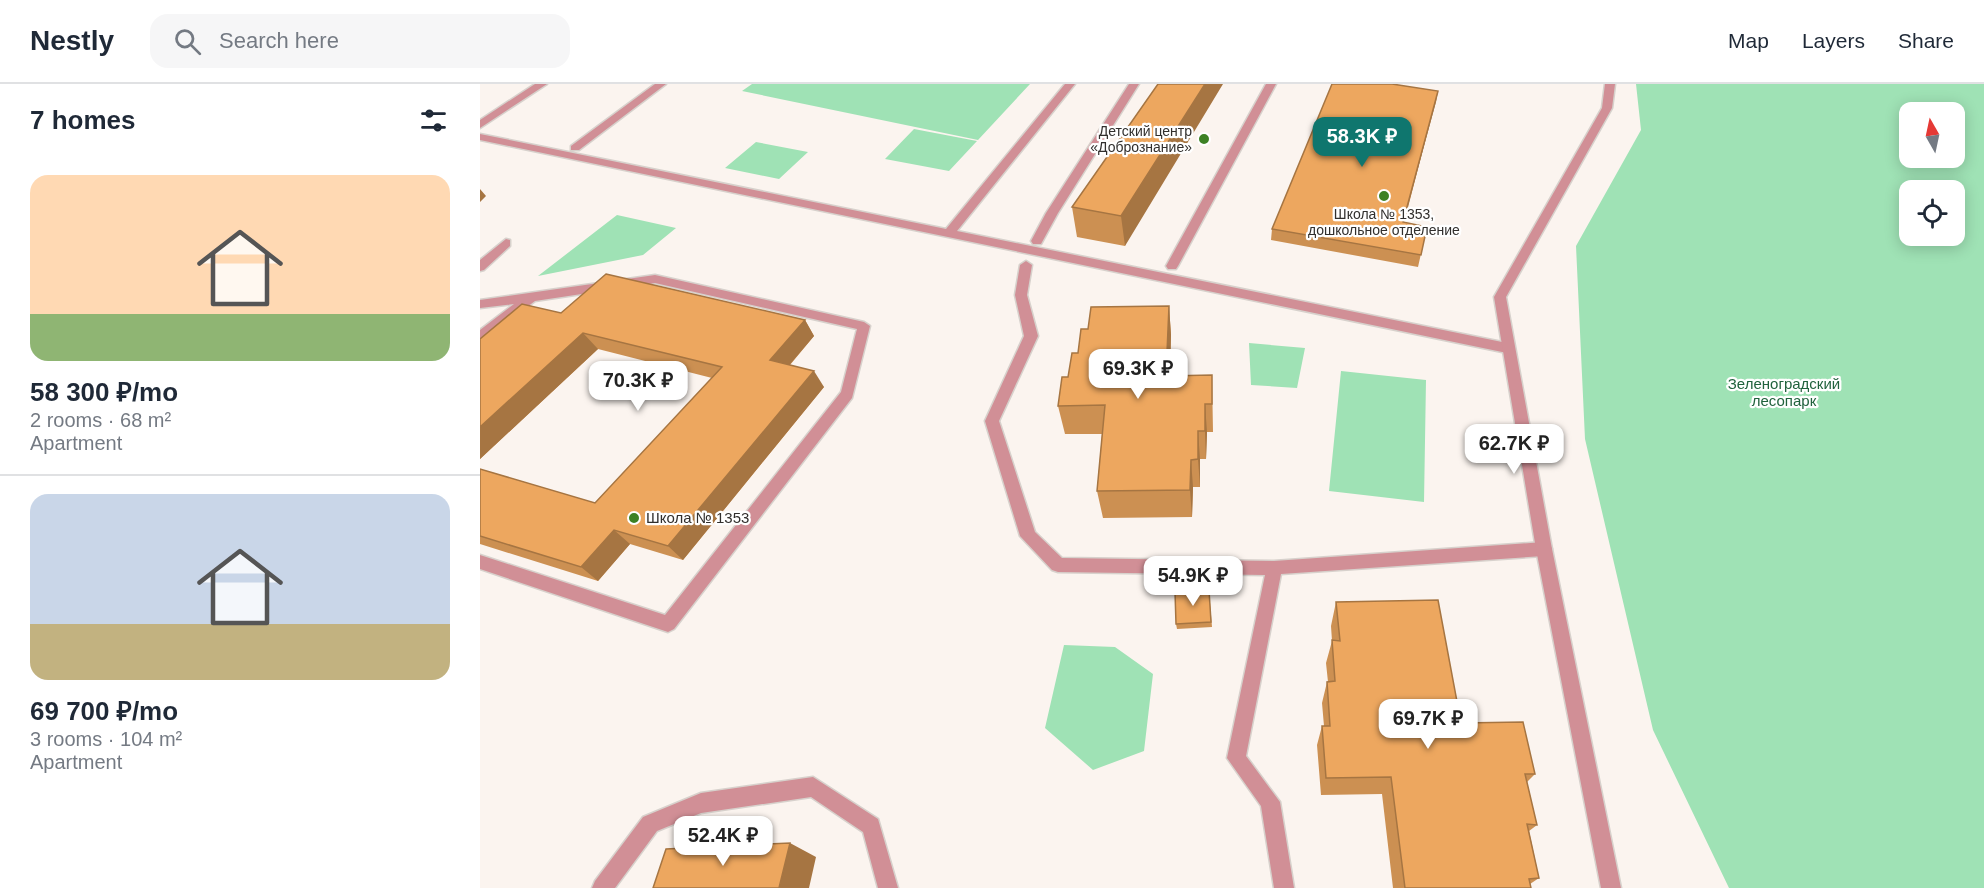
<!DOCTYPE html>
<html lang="en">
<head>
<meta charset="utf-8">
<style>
  :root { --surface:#fff; --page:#f6f6f7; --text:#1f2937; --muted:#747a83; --line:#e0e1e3; --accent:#0f766e }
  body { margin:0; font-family:Arial,sans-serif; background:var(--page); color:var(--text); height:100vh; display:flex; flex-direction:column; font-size:22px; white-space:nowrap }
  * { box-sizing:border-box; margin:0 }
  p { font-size:20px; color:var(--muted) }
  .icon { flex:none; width:33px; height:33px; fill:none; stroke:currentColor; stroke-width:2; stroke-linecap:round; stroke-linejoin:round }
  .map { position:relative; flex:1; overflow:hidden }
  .panel { display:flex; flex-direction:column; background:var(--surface); width:480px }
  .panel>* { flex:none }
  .needle { width:39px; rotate:351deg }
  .fabs { position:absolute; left:1419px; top:18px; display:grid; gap:12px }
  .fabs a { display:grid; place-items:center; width:66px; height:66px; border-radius:12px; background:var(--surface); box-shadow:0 3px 15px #0003; font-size:30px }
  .price { position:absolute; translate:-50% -51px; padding:0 14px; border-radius:12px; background:#fff; color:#222; font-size:20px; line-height:39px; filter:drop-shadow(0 2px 3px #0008) }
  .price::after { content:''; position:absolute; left:50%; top:36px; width:18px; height:14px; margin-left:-9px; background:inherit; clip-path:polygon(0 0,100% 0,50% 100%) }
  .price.on { background:var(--accent); color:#fff }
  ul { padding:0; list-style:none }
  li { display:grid; align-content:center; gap:12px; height:318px; padding:0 30px }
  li+li { border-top:2px solid var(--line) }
  li span { display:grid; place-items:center; height:186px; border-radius:18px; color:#555 }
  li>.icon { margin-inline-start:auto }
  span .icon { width:108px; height:108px; fill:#fffc; stroke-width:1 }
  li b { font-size:26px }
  h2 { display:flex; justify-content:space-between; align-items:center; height:72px; padding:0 30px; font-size:26px }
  header { display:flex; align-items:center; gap:36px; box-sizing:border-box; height:84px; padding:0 30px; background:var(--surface); border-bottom:2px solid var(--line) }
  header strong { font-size:28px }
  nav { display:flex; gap:33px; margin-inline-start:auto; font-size:21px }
  .search { width:420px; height:54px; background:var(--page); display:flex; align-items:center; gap:15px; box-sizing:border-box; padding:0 21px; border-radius:18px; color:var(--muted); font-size:22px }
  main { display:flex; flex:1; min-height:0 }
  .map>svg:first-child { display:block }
  .green { fill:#9fe2b5; fill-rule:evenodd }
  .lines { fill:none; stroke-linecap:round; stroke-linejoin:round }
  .lane-casing { stroke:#d7d1cc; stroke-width:3 }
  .street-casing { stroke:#d7d1cc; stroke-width:3 }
  .lane { fill:#d18f96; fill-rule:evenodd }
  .street { fill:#d18f96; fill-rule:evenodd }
  .wall { fill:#cc9052 }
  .shaded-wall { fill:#a67542 }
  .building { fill:#eda75f; stroke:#a67542; stroke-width:1.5 }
  .poi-dot { fill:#3d8124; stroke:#fff; stroke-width:2 }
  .labels { text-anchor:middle; stroke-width:4.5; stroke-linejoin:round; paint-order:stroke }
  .far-poi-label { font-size:14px; fill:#312f2d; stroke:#fff; text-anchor:end }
  .park-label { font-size:15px; fill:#21623d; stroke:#fff }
  .poi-label { font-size:15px; fill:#312f2d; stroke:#fff; text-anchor:start }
</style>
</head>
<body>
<header>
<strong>Nestly</strong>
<div class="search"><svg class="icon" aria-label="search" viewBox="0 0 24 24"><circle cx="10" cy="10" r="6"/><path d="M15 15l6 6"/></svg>Search here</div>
<nav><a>Map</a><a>Layers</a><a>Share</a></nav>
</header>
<main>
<section class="panel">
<h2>7 homes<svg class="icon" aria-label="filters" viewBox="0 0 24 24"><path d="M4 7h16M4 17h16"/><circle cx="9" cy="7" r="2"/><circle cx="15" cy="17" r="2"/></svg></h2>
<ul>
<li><span style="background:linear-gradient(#ffd9b3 75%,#8fb573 0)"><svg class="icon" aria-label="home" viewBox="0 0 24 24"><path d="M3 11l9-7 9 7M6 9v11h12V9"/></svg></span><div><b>58 300 ₽/mo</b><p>2 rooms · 68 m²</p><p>Apartment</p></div></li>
<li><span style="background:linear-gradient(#c9d6e8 70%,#c2b280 0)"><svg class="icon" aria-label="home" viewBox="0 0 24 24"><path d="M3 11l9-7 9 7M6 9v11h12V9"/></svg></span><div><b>69 700 ₽/mo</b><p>3 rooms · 104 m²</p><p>Apartment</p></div></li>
</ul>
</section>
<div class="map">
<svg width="1504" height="804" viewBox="0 0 1504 804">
  <rect width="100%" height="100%" fill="#fbf4ef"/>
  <path class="green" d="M 272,0 L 550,0 L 498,56 L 262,7 Z
    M 1156,0 L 1504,0 L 1504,804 L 1249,804 L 1173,646 L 1105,355 L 1096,162 L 1161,46 ZM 1430,28 L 1474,28 L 1474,74 L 1430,74 ZM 1430,106 L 1474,106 L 1474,152 L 1430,152 Z
    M 434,45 L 497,57 L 469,87 L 405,75 Z
    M 276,58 L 328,68 L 299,95 L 245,84 Z
    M 137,131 L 196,144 L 163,171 L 58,192 Z
    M 769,259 L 825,264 L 817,304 L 771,301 Z
    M 861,287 L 946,296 L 944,418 L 849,407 Z
    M 584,561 L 635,563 L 673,590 L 664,667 L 613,686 L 565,644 Z"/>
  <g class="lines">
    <g class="lane-casing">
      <path id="lane" d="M 55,0 L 67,0 L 0,44 L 0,36 Z
        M 175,0 L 186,0 L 99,66 L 91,66 L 91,62 Z
        M 585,0 L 595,0 L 477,147 L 1027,259 L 1032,261 L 1034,264 L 1032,267 L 1027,269 L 0,56 L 0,50 L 466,145 Z
        M 649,0 L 659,0 L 578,129 L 561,160 L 553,160 L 551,157 L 566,129 Z
        M 786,0 L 796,0 L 698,182 L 696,185 L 688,185 L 686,182 Z
        M 26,155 L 30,156 L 30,162 L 4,186 L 0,187 L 0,176 Z
        M 546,177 L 552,181 L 547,211 L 558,252 L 519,337 L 555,448 L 582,474 L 794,477 L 1064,458 L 1070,460 L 1072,465 L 1070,470 L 1064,472 L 801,490 L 766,672 L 800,718 L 814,804 L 794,804 L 781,722 L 747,674 L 785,491 L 578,488 L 572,486 L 540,452 L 505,337 L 544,252 L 535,211 L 540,181 Z
        M 175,191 L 384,238 L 390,242 L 372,314 L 194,545 L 188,548 L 0,485 L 0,471 L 185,531 L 361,308 L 377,245 L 175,199 L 55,217 L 0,258 L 0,246 L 34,220 L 0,224 L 0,216 Z
        M 333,693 L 398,735 L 418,804 L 398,804 L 383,748 L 331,713 L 221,729 L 177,747 L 135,804 L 112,804 L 115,797 L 163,733 L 221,709 Z"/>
    </g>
    <g class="street-casing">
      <path id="street" d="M 1125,0 L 1135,0 L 1132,24 L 1026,213 L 1072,465 L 1141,804 L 1121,804 L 1056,465 L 1014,213 L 1122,24 Z"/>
    </g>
    <use href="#lane" class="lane"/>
    <use href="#street" class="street"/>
  </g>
  <path class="wall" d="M 678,0 L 645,162 L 597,153 L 592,123 Z
    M 958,7 L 924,139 L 947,143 L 938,183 L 791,156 L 792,145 Z
    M 689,222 L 691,251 L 690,292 L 732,291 L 733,348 L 727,348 L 726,375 L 720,375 L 720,403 L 713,403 L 712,433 L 623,434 L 617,407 L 622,350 L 585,350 L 578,322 L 598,269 Z
    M 81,229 L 325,236 L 334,252 L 310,281 L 344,303 L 203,476 L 150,460 L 118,497 L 0,460 L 0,385 L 115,419 L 232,294 L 118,265 L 0,375 L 0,255 Z
    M 729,506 L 732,543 L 697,545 L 696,540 Z
    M 856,518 L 981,639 L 1055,690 L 1047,698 L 1057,741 L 1049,747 L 1059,794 L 1050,800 L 1051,804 L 913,804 L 902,710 L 841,711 L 837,661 L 842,642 L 844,642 L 842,619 L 847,598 L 848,598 L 846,579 L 852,557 L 851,542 Z"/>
  <path class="shaded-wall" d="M 725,0 L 743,0 L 645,162 L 641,132 Z
    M 958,7 L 956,18 L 920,150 L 923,138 Z
    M 0,105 L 6,112 L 0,118 Z
    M 689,222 L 691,251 L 689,321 L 686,292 Z
    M 325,236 L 334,252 L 300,292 L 290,276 Z
    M 103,249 L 118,265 L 0,375 L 0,343 Z
    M 334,287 L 344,303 L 203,476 L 188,462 Z
    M 725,320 L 727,348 L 726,375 L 725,347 Z
    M 718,347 L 720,375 L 720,403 L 718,375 Z
    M 711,376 L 713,403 L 712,433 L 710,406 Z
    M 134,446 L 150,460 L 118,497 L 101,483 Z
    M 310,759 L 336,773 L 329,804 L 299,804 Z"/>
  <path class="building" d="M 678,0 L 725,0 L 641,132 L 592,123 Z
    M 852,0 L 912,0 L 958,7 L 923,138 L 947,143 L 941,171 L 792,145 Z
    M 126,190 L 325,236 L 290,276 L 334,287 L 188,462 L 134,446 L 101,483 L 0,452 L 0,385 L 115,419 L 242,283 L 103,249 L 0,343 L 0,255 L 42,220 L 81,229 Z
    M 689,222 L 686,292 L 732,291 L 732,320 L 725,320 L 725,347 L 718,347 L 718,375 L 711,376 L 710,406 L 617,407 L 625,321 L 578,322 L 582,293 L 588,293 L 592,269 L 598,269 L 601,245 L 608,245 L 611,223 Z
    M 729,506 L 731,538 L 696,540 L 695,508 Z
    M 958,516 L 981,639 L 1043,638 L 1055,690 L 1045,690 L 1057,741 L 1047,740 L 1059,794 L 1049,795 L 1051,804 L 925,804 L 911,693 L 846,694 L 842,642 L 850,642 L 847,598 L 855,597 L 852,556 L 860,557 L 856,518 Z
    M 310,759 L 299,804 L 173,804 L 186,765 Z"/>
  <g class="poi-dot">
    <circle cx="724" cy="55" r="6"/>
    <circle cx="904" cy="112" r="6"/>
    <circle cx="154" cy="434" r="6"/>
  </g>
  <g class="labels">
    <g class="far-poi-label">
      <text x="712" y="52">Детский центр<tspan x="712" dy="16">«Добрознание»</tspan></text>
      <text x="904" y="135" text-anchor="middle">Школа № 1353,<tspan x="904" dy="16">дошкольное отделение</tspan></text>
    </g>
    <g class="park-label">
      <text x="1304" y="305">Зеленоградский<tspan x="1304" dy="17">лесопарк</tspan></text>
    </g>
    <g class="poi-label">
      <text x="166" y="439">Школа № 1353</text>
    </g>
  </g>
</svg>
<div class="fabs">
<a><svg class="needle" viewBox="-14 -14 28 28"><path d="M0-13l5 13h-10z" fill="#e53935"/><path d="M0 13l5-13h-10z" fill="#747a83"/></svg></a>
<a><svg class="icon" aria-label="locate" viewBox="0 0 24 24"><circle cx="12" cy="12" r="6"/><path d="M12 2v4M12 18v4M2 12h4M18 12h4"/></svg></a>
</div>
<b class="price on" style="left:882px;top:84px">58.3K ₽</b>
<b class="price" style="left:658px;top:316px">69.3K ₽</b>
<b class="price" style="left:158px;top:328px">70.3K ₽</b>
<b class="price" style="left:1034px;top:391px">62.7K ₽</b>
<b class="price" style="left:713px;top:523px">54.9K ₽</b>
<b class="price" style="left:948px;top:666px">69.7K ₽</b>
<b class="price" style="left:243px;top:783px">52.4K ₽</b>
</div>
</main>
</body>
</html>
